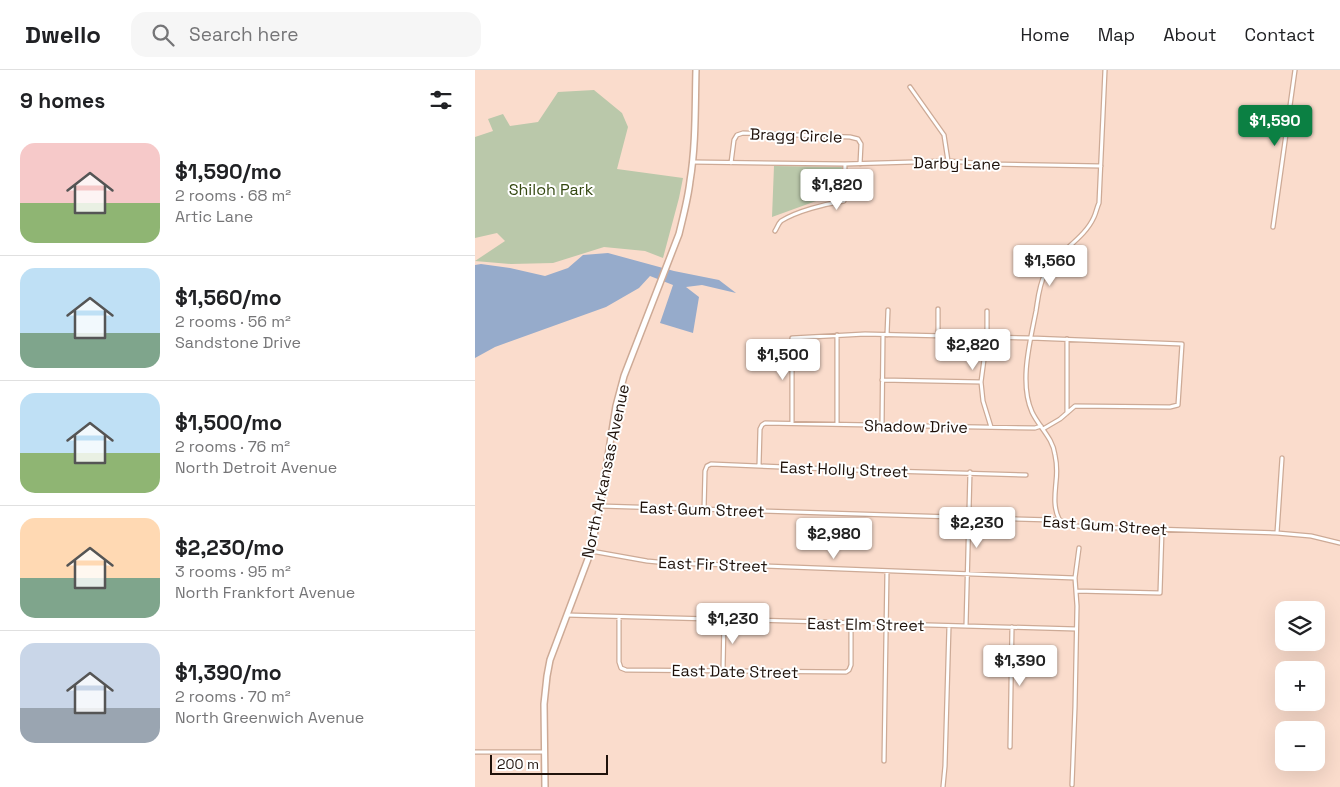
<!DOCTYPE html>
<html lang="en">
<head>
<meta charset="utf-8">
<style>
  :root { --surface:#fff; --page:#f6f6f6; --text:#202124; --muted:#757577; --line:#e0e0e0; --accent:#0b8043 }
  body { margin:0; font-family:"Space Grotesk",sans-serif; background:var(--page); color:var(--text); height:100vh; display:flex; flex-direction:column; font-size:19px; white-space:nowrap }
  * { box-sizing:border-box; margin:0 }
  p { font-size:16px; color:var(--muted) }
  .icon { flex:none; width:28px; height:28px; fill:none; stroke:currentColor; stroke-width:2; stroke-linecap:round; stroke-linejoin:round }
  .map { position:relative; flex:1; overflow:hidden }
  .side { display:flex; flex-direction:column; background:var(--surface); width:475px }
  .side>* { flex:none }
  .buttons { position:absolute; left:800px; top:531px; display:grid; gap:10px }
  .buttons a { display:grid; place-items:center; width:50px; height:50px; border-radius:10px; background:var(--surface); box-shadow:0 5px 20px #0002; font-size:25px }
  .scale { position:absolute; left:15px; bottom:12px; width:118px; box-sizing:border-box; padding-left:5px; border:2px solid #1f120b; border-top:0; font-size:14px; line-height:18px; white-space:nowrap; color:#1f120b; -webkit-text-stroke:4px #fff; paint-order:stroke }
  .price { position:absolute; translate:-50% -42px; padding:0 11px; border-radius:5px; background:#fff; color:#222; font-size:16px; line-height:32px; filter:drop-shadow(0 1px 2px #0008) }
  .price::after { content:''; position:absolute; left:50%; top:30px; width:15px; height:11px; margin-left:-8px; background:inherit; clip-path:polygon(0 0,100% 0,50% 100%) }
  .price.on { background:var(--accent); color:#fff }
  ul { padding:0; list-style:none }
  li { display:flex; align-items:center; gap:15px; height:125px; padding:0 20px }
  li+li { border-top:1px solid var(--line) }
  li span { display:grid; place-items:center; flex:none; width:140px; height:100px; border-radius:15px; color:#555 }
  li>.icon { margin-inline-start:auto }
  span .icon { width:60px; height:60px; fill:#fffc; stroke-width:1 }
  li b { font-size:21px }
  h2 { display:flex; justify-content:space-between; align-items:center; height:60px; padding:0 20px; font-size:21px }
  header { display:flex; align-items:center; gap:30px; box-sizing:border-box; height:70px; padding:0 25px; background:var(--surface); border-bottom:1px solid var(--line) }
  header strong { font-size:24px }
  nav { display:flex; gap:28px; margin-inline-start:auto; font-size:18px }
  .search { width:350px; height:45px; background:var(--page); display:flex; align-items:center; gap:12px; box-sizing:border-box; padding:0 18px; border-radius:15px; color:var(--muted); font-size:19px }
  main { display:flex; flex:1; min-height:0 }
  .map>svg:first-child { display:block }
  .green { fill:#bac8aa }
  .water { fill:#96abcb }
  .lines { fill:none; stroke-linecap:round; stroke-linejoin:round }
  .minor-casing { stroke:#cdaa96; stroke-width:5.5 }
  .primary-casing { stroke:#cdaa96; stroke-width:8 }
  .minor { stroke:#fff; stroke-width:3 }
  .primary { stroke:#fff; stroke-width:5 }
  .labels { text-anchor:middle; stroke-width:4; stroke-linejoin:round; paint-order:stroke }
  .street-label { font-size:16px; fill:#1f120b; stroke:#fff }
  .park-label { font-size:16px; fill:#334710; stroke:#fff }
</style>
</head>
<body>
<header>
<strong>Dwello</strong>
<div class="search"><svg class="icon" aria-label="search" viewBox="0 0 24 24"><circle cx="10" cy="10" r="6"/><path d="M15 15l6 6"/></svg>Search here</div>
<nav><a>Home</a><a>Map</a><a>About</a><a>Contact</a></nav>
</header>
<main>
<section class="side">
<h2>9 homes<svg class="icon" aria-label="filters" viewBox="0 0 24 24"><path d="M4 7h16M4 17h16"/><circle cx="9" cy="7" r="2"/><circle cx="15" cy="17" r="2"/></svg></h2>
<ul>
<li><span style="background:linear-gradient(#f6c9c9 60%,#8fb573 0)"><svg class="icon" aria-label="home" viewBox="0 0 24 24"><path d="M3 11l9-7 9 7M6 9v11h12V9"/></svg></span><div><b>$1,590/mo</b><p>2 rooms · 68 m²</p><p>Artic Lane</p></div></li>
<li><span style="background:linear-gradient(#bfe0f5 65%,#7fa58c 0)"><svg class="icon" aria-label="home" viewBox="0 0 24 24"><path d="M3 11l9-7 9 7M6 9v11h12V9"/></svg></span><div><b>$1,560/mo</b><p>2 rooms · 56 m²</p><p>Sandstone Drive</p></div></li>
<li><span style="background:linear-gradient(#bfe0f5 60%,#8fb573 0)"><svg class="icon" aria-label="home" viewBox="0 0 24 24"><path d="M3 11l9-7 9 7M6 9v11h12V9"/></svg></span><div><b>$1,500/mo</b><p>2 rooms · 76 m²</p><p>North Detroit Avenue</p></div></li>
<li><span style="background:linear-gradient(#ffd9b3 60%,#7fa58c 0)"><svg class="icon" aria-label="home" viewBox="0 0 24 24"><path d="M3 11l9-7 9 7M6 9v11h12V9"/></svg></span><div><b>$2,230/mo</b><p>3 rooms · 95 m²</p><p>North Frankfort Avenue</p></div></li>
<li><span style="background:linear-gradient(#c9d6e8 65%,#9aa5b1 0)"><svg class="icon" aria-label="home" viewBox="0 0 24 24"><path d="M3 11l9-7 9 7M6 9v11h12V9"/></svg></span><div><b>$1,390/mo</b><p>2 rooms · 70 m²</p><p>North Greenwich Avenue</p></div></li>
</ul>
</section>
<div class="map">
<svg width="865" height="717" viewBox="0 0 865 717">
  <rect width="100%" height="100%" fill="#fadccc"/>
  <path class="green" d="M 119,20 L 147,43 L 153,57 L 142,99 L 208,108 L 204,128 L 188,188 L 170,181 L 129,177 L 78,193 L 36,194 L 0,191 L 30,171 L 22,163 L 0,168 L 0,67 L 18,61 L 13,49 L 28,44 L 35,56 L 63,52 L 83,22 Z
    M 299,96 L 367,97 L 366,122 L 297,147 Z"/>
  <path class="water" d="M 133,183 L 199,201 L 244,210 L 261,223 L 227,215 L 211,217 L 224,227 L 218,263 L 185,253 L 198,215 L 175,206 L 164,218 L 131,237 L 20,277 L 0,288 L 0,195 L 6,194 L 35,198 L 70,206 L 93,198 L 108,185 Z"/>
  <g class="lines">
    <g class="minor-casing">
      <path id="minor" d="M 435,17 L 469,65 L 473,91
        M 218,92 L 370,94 L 473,91 L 514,94 L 626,96
        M 256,93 L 259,70 L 262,65 L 268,63 L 375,67 L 383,69 L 386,74 L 385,94
        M 798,157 L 820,0
        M 300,161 C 302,158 303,154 306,151 C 322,141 350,134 369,131 L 370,94
        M 463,239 L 463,266
        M 512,241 L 512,267 L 506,312 L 508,331 L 516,357
        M 412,265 L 413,240
        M 407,310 L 506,312
        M 592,343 L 592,269
        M 317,353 L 317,268 L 390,264 L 556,268 L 707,274 L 703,335 L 695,337 L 600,336 L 585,349 L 568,359
        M 362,354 L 362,265
        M 407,356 L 408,265
        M 284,396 L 285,359 L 287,355 L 290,353 L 560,358 L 566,356
        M 125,436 L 577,450 L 584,449 C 592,456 603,456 614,457 L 802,463 L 836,466 L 865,473
        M 229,440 L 230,401 L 232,396 L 236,394 L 380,400 L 551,405
        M 584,449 C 578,437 580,424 581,412 C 582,403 582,394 580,385 C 578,368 564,357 557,342 C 544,313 555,272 561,241 C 563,229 564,215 570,204 C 581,182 609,170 619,147 C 621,143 622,137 624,133 L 630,0
        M 802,463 L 807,388
        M 116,481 L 172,491 L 193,493 L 290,496 L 600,508
        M 601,521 L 685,523 L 687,460
        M 92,545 L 601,559
        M 144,547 L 144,592 L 146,598 L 151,600 L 371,602 L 374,600 L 376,595 L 376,554
        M 491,556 L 495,402
        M 248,600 L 249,550
        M 535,677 L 537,557
        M 0,682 L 69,682
        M 409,691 L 412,501
        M 597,715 L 600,637 L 602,536 L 600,508 L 604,478
        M 468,717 L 470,696 L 474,556"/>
    </g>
    <g class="primary-casing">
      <path id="primary" d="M 70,717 L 69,634 L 72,606 L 75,590 L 116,481 L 125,436 L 141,336 L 149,306 L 204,164 C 208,147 213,129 215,111 C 221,75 220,37 221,0"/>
    </g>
    <use href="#minor" class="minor"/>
    <use href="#primary" class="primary"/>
  </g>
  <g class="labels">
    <g class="street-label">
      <text transform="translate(321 65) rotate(2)" y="6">Bragg Circle</text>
      <text transform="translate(482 93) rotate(1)" y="6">Darby Lane</text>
      <text transform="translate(441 356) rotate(1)" y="6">Shadow Drive</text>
      <text transform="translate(369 399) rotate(2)" y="6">East Holly Street</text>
      <text transform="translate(130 401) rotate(-78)" y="6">North Arkansas Avenue</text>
      <text transform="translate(227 439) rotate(2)" y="6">East Gum Street</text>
      <text transform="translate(630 455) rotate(4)" y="6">East Gum Street</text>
      <text transform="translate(238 494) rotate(2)" y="6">East Fir Street</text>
      <text transform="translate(391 554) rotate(1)" y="6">East Elm Street</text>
      <text transform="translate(260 601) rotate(1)" y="6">East Date Street</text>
    </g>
    <g class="park-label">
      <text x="76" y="125">Shiloh Park</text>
    </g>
  </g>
</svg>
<div class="buttons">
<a><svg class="icon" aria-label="layers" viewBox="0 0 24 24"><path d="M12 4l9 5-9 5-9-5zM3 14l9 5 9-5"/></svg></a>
<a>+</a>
<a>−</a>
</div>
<div class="scale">200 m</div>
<b class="price on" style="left:800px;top:77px">$1,590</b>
<b class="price" style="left:362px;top:141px">$1,820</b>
<b class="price" style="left:575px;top:217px">$1,560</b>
<b class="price" style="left:498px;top:301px">$2,820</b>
<b class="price" style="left:308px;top:311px">$1,500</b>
<b class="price" style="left:502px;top:479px">$2,230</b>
<b class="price" style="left:359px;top:490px">$2,980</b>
<b class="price" style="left:258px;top:575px">$1,230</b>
<b class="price" style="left:545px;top:617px">$1,390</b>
</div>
</main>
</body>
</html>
